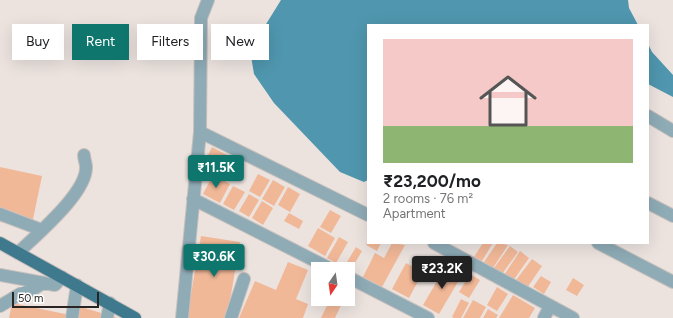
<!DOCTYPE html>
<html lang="en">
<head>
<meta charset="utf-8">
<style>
  :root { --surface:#fff; --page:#f2f2f2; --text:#202124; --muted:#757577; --line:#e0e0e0; --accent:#0f766e }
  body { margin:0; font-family:Figtree,sans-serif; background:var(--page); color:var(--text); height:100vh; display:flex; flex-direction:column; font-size:15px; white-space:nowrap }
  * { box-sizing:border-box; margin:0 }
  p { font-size:13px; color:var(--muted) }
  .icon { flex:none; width:22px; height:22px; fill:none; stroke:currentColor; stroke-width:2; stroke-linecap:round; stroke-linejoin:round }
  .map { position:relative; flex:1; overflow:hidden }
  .side { position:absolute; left:367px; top:24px; width:282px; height:220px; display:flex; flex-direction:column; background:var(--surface); border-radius:0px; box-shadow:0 4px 16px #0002 }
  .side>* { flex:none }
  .hud { position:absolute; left:12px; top:24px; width:295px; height:36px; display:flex; gap:8px }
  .needle { width:26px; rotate:193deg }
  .tools { position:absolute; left:311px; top:262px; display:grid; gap:8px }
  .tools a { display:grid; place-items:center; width:44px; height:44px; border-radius:0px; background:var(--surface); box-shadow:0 4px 16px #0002; font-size:20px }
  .scale { position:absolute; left:12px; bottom:10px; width:87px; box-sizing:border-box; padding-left:4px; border:2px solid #272422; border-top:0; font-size:11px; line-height:14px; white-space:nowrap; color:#272422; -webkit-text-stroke:3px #fff; paint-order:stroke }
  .price { position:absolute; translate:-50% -34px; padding:0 9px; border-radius:4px; background:var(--accent); color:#fff; font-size:13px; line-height:26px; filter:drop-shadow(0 1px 2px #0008) }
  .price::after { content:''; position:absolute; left:50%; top:24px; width:12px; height:9px; margin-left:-6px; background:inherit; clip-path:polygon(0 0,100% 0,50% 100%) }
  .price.active { background:#222; color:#fff }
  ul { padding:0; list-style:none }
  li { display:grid; align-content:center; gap:8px; height:212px; padding:0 16px }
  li+li { border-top:1px solid var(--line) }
  li span { display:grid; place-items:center; height:124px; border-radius:0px; color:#555 }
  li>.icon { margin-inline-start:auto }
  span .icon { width:72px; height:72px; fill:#fffc; stroke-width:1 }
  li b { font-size:17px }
  .pill { padding:0 14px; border-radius:0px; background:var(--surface); box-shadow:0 4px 16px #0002; font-size:14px; line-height:36px }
  .pill.active { background:var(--accent); color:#fff }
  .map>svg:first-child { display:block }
  .water { fill:#4f96ae }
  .building { fill:#f1b898 }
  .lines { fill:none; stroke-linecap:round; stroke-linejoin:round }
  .minor-casing { stroke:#c9c1bd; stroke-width:14 }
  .major-casing { stroke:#c9c1bd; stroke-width:14 }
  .minor { stroke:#8eabb6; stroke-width:12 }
  .major { stroke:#3f798d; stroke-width:12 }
</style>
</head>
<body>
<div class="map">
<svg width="673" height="318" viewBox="0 0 673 318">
  <rect width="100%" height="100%" fill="#ece3df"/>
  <path class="water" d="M 281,0 L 628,0 L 629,8 L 638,25 L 368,25 L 368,180 L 364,182 L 340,172 L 274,103 L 254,74 L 250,50 Z
    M 648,44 L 652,52 L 673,75 L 673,97 L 648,84 Z"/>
  <path class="building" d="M 212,147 L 244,164 L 239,173 L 207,157 Z
    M 0,167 L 42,176 L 31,229 L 0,222 Z
    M 258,174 L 270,180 L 260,197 L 249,191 Z
    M 213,175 L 230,184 L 220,203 L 203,194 Z
    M 273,180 L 285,187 L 274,206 L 262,199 Z
    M 233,186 L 245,192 L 234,210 L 223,204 Z
    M 288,187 L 300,194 L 290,212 L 278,205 Z
    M 249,194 L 259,200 L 249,217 L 239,211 Z
    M 262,201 L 273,208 L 263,225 L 252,218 Z
    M 330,210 L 341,216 L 331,233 L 320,227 Z
    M 289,213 L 303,221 L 299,229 L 284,221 Z
    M 318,228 L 335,238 L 325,256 L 308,246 Z
    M 201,236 L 240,242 L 227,318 L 187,318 Z
    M 339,237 L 348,242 L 336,263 L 327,258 Z
    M 367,243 L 381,243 L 377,251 L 366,245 Z
    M 392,243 L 405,245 L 382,287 L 363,277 L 375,253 L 384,258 Z
    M 483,243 L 493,243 L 482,261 L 474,257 Z
    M 497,243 L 508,245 L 493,268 L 484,262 Z
    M 510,246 L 518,252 L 502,274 L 494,268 Z
    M 356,247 L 362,251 L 351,270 L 344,267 Z
    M 520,251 L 529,258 L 513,281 L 504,275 Z
    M 532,259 L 542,266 L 527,288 L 516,280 Z
    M 288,262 L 308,270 L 296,299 L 308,304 L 303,318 L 239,318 L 255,281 L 276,290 Z
    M 406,263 L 423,272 L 409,298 L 392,289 Z
    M 446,266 L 462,275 L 439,314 L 423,305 Z
    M 470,274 L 480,280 L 469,298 L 459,292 Z
    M 541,276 L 551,282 L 544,294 L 533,287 Z
    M 573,278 L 584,285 L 577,296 L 566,290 Z
    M 497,287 L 508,294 L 497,311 L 487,305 Z
    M 513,295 L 535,308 L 529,318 L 499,318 Z
    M 330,299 L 344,299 L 335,318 L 321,318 Z
    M 461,299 L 469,303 L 461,318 L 454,318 L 452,317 Z
    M 473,300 L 486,307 L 480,318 L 463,318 Z
    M 12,303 L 70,315 L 69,318 L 9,318 Z
    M 78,306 L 118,318 L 76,318 Z
    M 488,309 L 498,315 L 496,318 L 483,318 Z"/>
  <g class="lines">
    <g class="minor-casing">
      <path id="minor" d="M 648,116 L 673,131
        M 200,132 L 368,215
        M 193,199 L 331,269
        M 648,203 L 673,216
        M 0,214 L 42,230
        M 434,243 L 573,318
        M 598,243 L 673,282
        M 18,253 C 36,235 87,193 86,167 C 86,163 84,159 84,155
        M 0,275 L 55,285 L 62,277
        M 348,277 L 428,318
        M 0,306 L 20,294 L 32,290 L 43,283
        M 72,318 L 77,285
        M 107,318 L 110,303
        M 182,318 L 200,132 L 201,18 L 208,0
        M 231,318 L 244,279
        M 544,318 L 550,306"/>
    </g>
    <g class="major-casing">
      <path id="major" d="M 0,243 L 135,318"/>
    </g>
    <use href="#minor" class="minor"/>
    <use href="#major" class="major"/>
  </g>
</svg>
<div class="tools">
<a><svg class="needle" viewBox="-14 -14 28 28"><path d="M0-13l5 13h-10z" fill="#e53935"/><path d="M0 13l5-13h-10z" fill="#757577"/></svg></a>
</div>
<div class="scale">50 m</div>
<b class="price" style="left:216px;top:189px">₹11.5K</b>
<b class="price" style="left:214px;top:278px">₹30.6K</b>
<b class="price active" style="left:442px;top:290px">₹23.2K</b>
<div class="hud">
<a class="pill">Buy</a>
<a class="pill active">Rent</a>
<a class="pill">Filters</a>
<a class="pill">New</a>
</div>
<section class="side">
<ul>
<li><span style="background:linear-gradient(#f6c9c9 70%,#8fb573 0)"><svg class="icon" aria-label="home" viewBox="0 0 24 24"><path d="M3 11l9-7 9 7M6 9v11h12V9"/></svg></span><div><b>₹23,200/mo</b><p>2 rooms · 76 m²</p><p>Apartment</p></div></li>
</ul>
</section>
</div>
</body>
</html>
